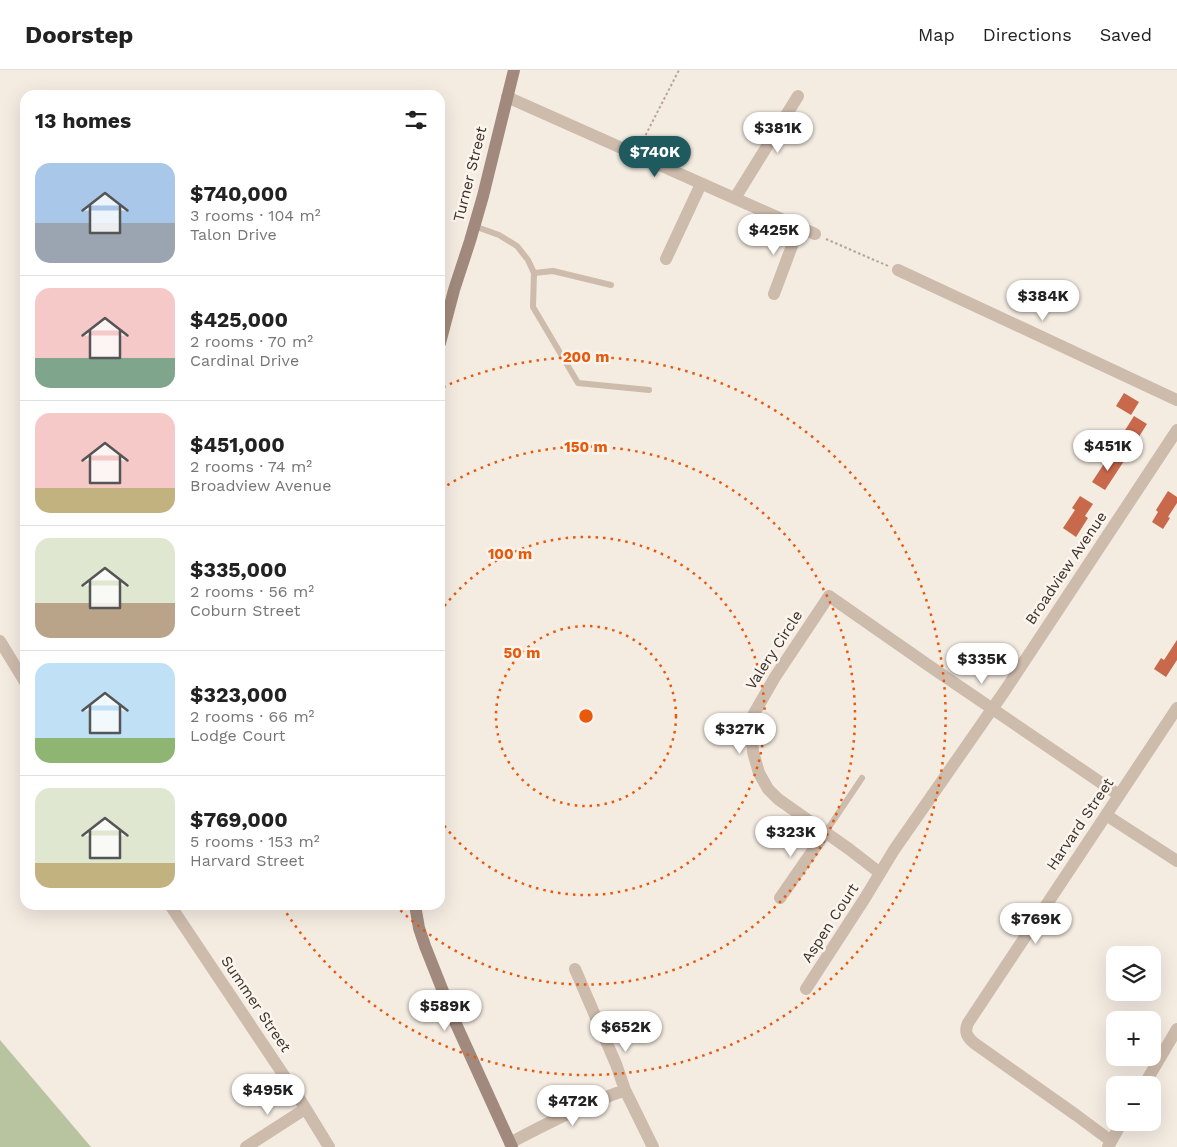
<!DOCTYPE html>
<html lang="en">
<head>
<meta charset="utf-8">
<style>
  :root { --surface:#fff; --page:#f2f2f2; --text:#222; --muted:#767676; --line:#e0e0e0; --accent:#1f5a5e }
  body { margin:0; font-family:"Work Sans",sans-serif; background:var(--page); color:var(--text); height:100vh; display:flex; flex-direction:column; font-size:19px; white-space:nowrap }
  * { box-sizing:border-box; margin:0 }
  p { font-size:16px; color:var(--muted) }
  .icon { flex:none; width:28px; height:28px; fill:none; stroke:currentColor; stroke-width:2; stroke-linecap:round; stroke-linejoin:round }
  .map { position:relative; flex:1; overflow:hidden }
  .sheet { position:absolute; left:20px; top:20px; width:425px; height:820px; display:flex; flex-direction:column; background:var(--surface); border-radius:15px; box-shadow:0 5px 20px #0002 }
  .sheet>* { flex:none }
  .fabs { position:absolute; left:1106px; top:876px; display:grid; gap:10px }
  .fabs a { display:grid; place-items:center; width:55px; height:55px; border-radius:10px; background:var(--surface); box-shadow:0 5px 20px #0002; font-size:25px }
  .price { position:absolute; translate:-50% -42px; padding:0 11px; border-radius:18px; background:#fff; color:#222; font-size:16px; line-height:32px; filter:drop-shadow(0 1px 2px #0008) }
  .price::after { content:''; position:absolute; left:50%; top:30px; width:15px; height:11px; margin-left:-8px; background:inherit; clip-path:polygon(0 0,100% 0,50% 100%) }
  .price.current { background:var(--accent); color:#fff }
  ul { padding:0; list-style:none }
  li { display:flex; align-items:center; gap:15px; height:125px; padding:0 15px }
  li+li { border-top:1px solid var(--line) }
  li span { display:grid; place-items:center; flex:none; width:140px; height:100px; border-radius:15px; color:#555 }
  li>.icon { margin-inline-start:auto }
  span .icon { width:60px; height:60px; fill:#fffc; stroke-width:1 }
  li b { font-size:21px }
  h2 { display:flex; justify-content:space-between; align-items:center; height:60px; padding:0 15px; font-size:21px }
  header { display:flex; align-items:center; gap:30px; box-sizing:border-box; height:70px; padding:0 25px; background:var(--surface); border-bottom:1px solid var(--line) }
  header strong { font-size:24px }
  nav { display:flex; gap:28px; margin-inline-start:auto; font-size:18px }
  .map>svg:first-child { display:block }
  .green { fill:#b8c4a0 }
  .building { fill:#c8694b }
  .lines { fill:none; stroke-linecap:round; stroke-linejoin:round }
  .path { stroke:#b9a596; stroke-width:2; stroke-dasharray:2.5 2.5; stroke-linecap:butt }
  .service { stroke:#cdbbac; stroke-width:6 }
  .minor { stroke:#cdbbac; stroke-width:12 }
  .tertiary { stroke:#cdbbac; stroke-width:12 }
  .secondary { stroke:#a18a7d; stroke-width:12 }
  .ring { fill:none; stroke:#e8590c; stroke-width:2.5; stroke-dasharray:2.5 5 }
  .labels { text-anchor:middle; stroke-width:5; stroke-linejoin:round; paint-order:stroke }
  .street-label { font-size:15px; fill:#3b302b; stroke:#fbf5ee }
  .centre { fill:#e8590c; stroke:#fbf5ee; stroke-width:2.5 }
  .ring-label { font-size:15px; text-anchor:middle; font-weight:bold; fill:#e8590c; stroke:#fbf5ee; stroke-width:5; stroke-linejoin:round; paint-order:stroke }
</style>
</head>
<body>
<header>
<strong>Doorstep</strong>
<nav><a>Map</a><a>Directions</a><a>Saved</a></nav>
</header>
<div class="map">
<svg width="1177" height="1077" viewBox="0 0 1177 1077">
  <rect width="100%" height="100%" fill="#f4ebe1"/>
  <path class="green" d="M 0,970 L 91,1077 L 0,1077 Z"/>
  <path class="building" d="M 1124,323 L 1139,332 L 1131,345 L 1116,336 Z
    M 1134,346 L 1147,354 L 1135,373 L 1122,365 Z
    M 1111,383 L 1124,391 L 1105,420 L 1092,412 Z
    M 1168,421 L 1177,427 L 1177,433 L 1168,447 L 1170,448 L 1163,459 L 1152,452 L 1158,442 L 1156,440 Z
    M 1080,426 L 1093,434 L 1085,446 L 1088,448 L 1076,467 L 1063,458 L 1075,440 L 1072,438 Z
    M 1177,570 L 1177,590 L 1166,607 L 1154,599 L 1161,588 L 1164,590 Z"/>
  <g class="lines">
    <path class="path" d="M 641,74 L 679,0
      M 826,169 L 888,196"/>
    <path class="service" d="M 474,156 L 499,165 L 517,176 L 528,190 L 534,203 L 533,237 L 578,313 L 649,320
      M 534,203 L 553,201 L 611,215
      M 825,763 L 862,708"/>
    <path class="minor" d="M 507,27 L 815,164
      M 735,128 L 798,26
      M 666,189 L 701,114
      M 898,200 L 1177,330
      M 774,224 L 799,157
      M 1106,745 L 1177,791
      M 880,803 L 849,779 L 778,729 L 768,719 L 759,703 L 753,682 L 751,653 L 752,647 L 775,607 L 829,526 L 928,595 L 1119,725
      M 780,828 L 825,763
      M 575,899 L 616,994 L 625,1020 L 653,1077
      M 806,919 L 865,828 L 894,780 L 1004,622 L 1177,360
      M 1144,1015 L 1177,959
      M 1111,1071 L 1076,1045 L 974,973 C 967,967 964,962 968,953 L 1177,638
      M 510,1073 C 547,1053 586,1034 625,1020
      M 246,1077 L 305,1039
      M 1108,1077 L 1122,1052"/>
    <path class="tertiary" d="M 0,571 L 25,612
      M 170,835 L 299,1028 L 329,1077"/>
    <path class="secondary" d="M 440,273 L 454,220 L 470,171 L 483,126 L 514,0
      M 415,835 L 419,858 L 425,876 L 456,954 L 512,1077"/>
  </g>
  <g class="ring">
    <circle cx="586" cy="646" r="90"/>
    <path d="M440 542A179 179 0 1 1 440 750"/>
    <path d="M441 419A269 269 0 1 1 396 836"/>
    <path d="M443 317A359 359 0 1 1 282 836"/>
  </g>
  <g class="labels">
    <g class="street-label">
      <text transform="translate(470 104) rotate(-76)" y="5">Turner Street</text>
      <text transform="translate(1066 498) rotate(-56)" y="5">Broadview Avenue</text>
      <text transform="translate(774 580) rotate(-57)" y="5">Valery Circle</text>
      <text transform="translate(1080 754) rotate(-56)" y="5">Harvard Street</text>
      <text transform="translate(830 853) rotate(-57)" y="5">Aspen Court</text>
      <text transform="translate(256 934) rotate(56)" y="5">Summer Street</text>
    </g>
  </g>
  <circle cx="586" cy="646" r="8" class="centre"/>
  <g class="ring-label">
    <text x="586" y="292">200 m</text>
    <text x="586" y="382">150 m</text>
    <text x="510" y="489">100 m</text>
    <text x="522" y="588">50 m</text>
  </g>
</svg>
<div class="fabs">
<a><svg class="icon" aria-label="layers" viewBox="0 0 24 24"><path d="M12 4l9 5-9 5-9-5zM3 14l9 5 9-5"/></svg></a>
<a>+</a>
<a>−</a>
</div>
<b class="price" style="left:778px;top:84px">$381K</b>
<b class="price current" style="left:655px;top:108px">$740K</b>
<b class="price" style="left:774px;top:186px">$425K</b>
<b class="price" style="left:1043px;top:252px">$384K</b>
<b class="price" style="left:1108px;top:402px">$451K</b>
<b class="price" style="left:982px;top:615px">$335K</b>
<b class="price" style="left:740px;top:685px">$327K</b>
<b class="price" style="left:791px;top:788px">$323K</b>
<b class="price" style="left:1036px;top:875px">$769K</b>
<b class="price" style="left:445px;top:962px">$589K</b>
<b class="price" style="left:626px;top:983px">$652K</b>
<b class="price" style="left:268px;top:1046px">$495K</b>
<b class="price" style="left:573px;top:1057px">$472K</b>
<section class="sheet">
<h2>13 homes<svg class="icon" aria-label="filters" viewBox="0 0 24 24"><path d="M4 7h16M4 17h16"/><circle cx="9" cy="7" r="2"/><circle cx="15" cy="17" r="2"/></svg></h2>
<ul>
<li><span style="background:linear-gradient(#a9c7e8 60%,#9aa5b1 0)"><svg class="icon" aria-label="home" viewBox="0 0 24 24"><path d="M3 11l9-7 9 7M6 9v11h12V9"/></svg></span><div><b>$740,000</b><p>3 rooms · 104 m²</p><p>Talon Drive</p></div></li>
<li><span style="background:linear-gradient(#f6c9c9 70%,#7fa58c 0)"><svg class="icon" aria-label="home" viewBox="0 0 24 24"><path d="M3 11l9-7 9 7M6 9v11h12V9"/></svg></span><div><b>$425,000</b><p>2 rooms · 70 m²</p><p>Cardinal Drive</p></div></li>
<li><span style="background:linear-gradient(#f6c9c9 75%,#c2b280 0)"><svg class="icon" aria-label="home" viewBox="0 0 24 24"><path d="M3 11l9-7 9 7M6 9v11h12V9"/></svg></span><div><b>$451,000</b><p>2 rooms · 74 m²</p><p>Broadview Avenue</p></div></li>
<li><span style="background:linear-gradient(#dfe7d0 65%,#b9a48a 0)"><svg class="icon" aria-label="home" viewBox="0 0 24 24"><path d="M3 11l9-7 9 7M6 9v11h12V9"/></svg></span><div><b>$335,000</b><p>2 rooms · 56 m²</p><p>Coburn Street</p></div></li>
<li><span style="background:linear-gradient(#bfe0f5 75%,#8fb573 0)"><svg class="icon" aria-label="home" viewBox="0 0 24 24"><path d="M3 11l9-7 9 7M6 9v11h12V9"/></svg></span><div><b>$323,000</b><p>2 rooms · 66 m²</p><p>Lodge Court</p></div></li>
<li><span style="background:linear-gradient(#dfe7d0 75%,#c2b280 0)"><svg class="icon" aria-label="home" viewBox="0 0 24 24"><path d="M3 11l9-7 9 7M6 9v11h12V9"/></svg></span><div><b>$769,000</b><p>5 rooms · 153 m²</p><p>Harvard Street</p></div></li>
</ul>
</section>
</div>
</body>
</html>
